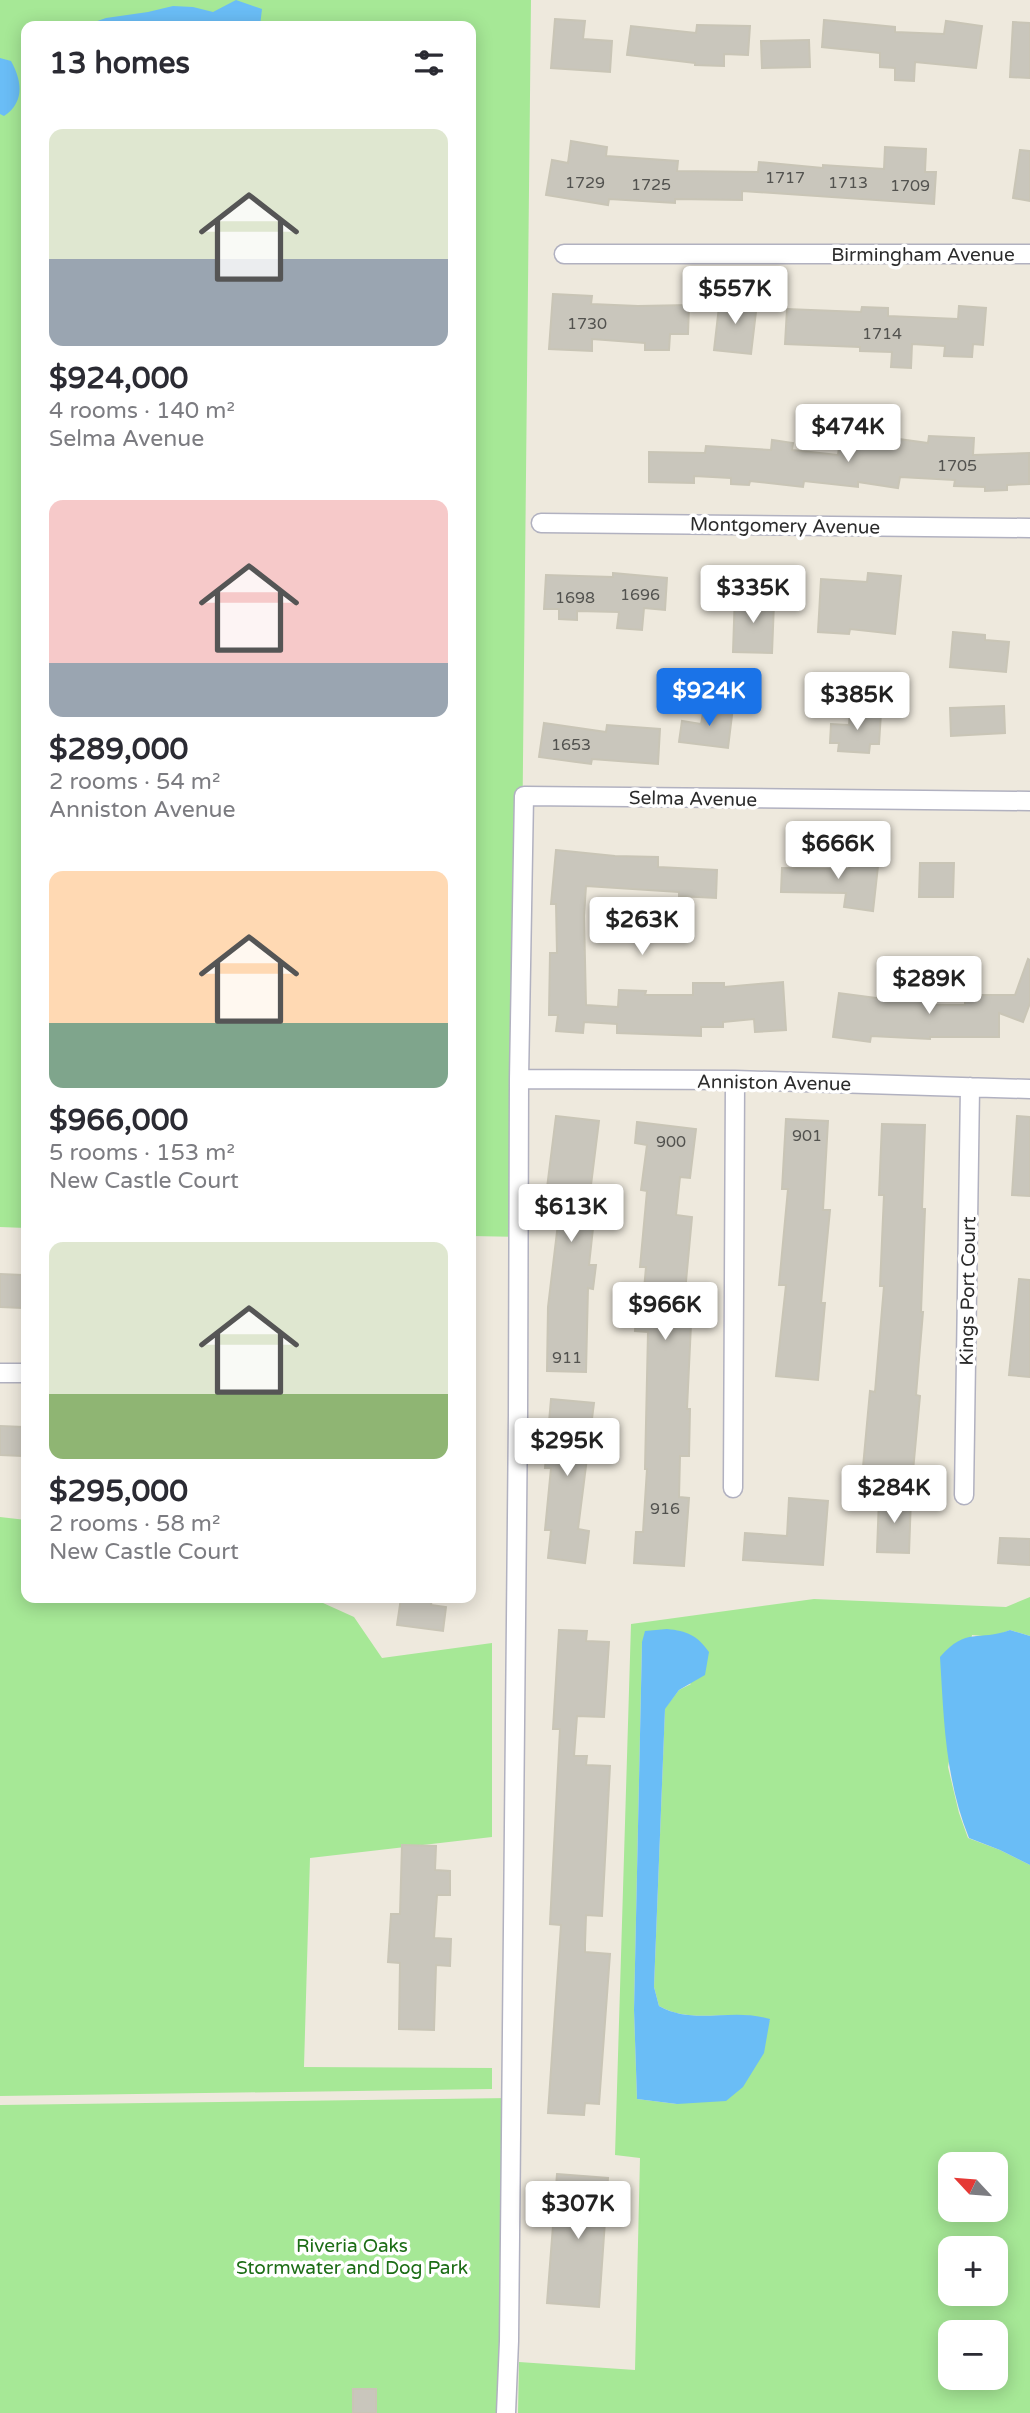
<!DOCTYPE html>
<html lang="en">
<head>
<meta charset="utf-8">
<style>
  :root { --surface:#fff; --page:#f2f2f3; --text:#2b2b33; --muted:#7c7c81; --accent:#1a73e8 }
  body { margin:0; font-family:"Varela Round",sans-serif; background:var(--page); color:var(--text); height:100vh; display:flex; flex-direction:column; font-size:26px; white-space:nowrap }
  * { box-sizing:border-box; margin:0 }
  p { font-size:23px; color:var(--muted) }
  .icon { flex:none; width:38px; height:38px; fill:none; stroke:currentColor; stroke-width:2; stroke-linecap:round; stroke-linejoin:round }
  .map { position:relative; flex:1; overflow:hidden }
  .drawer { position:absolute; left:21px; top:21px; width:455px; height:1582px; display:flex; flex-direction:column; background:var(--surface); border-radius:14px; box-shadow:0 4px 18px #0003 }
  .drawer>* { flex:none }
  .needle { width:46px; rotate:296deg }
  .tools { position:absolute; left:938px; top:2152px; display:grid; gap:14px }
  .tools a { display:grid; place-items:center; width:70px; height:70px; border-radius:14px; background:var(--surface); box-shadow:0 4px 18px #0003; font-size:35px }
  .price { position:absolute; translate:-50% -60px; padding:0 16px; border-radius:7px; background:#fff; color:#222; font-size:23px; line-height:46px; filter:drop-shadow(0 2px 4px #0008) }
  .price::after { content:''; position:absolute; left:50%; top:42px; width:21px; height:16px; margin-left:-10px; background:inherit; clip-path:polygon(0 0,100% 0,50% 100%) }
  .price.selected { background:var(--accent); color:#fff }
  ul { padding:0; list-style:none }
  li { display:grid; align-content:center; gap:14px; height:371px; padding:0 28px }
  li span { display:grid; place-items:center; height:217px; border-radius:14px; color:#555 }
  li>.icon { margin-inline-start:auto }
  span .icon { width:126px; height:126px; fill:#fffc; stroke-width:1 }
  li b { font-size:30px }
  h2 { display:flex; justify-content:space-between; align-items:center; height:84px; padding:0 28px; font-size:30px }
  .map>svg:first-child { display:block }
  .green { fill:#a6e896; fill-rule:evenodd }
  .water { fill:#6abdf6 }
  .building { fill:#c9c6bc; stroke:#c9c5b6; stroke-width:2 }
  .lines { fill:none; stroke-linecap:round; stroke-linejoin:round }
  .minor-casing { stroke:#b1b1c0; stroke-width:21 }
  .minor { stroke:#fff; stroke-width:18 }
  .labels { text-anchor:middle; stroke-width:7; stroke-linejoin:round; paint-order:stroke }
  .number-label { font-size:16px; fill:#52524f }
  .street-label { font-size:19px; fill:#2b2b2b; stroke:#fff }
  .park-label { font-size:19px; fill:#1c6d16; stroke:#fff }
</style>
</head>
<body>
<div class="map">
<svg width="1030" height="2413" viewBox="0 0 1030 2413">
  <rect width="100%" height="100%" fill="#eee9dd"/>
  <path class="green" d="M 0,0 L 531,0 L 518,1237 L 471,1236 L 471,26 L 26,26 L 26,1228 L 0,1227 Z
    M 0,1517 L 26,1520 L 26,1598 L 312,1598 L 354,1617 L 382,1658 L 492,1643 L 492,1837 L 310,1858 L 304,2067 L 492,2068 L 492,2089 L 0,2096 Z
    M 1030,1597 L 1030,1636 L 1010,1630 L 993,1637 L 972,1635 L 948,1767 L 959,1813 L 968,1838 L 1000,1850 L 1030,1865 L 1030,2413 L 518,2413 L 519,2362 L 635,2370 L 640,2158 L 615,2155 L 631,1624 L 814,1599 L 1006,1607 ZM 642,1642 L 691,1684 L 679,1690 L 665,1708 L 654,1987 L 659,2006 C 695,2026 730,2007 770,2020 L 677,2104 L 637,2099 L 634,2010 ZM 950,2165 L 996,2165 L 996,2210 L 950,2210 ZM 950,2249 L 996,2249 L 996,2294 L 950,2294 ZM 950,2333 L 996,2333 L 996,2378 L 950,2378 Z
    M 511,2098 L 508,2413 L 0,2413 L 0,2105 Z"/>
  <path class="water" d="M 236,0 L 262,9 L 260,26 L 83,26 L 106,18 L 148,12 L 173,6 L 193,7 L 213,12 Z
    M 0,58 L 11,61 C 22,81 25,102 4,116 L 0,114 Z
    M 667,1629 C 687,1631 697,1635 709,1652 L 705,1675 L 679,1690 L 665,1709 L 654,1987 L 659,2006 C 695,2026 730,2007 770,2019 L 764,2053 L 743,2087 L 726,2101 L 677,2104 L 637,2099 L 634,2010 L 642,1642 L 645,1631 Z
    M 1010,1630 L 1030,1636 L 1030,1865 L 1000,1850 L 969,1838 C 945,1778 944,1721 940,1657 C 967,1626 978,1642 1010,1630 Z"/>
  <path class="building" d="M 555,19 L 585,21 L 583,39 L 612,41 L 610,72 L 551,68 Z
    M 824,20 L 895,27 L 895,32 L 944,34 L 946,21 L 982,26 L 976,68 L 915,62 L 914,81 L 895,80 L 895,68 L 880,67 L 880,53 L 822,47 Z
    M 1013,22 L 1030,23 L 1030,78 L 1010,77 Z
    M 697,25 L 750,26 L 748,55 L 724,54 L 724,66 L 695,65 L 695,63 L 627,55 L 631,26 L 696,33 Z
    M 809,40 L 810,67 L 762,68 L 761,41 Z
    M 571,141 L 607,147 L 606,156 L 678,161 L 677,171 L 758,172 L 759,162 L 823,168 L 823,165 L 884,169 L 885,147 L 926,149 L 925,172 L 936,172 L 934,204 L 742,191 L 742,200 L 675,199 L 675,203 L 609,199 L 608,205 L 546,195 L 552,160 L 568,163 Z
    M 1020,150 L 1030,151 L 1030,201 L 1013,198 Z
    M 553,294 L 592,296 L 591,304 L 638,306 L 689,305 L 688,334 L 670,334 L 669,350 L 645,350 L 645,343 L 592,339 L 592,351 L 549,349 Z
    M 720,298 L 757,303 L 751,354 L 714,350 Z
    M 959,306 L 986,308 L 983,345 L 973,344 L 972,357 L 944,356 L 945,346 L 912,344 L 911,368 L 891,367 L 892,352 L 860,351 L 860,347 L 785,344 L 787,309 L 861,312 L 862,307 L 888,308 L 888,316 L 958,319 Z
    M 877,436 L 928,443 L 929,436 L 974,438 L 973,455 L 1029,453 L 1029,484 L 1007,485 L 1007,490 L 985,491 L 985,487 L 954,486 L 955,480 L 900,477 L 898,488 L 858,482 L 858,487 L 804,481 L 803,487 L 750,481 L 749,485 L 731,484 L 731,478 L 694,476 L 694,483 L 649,482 L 649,452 L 705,453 L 706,446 L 771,450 L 772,440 L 793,443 L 792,450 L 838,455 L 840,439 L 876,443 Z
    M 613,573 L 667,578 L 665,610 L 644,608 L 642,630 L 617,628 L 619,612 L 577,611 L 577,620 L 559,619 L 559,609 L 544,609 L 546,575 L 613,577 Z
    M 868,573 L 901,576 L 895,634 L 850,629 L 849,634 L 818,632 L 821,579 L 867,582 Z
    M 735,593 L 757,594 L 757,602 L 774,603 L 772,653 L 733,652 Z
    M 953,632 L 985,635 L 985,640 L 1009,642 L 1006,672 L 950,667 Z
    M 873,683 L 900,683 L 900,704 L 873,704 Z
    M 705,703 L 733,707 L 728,748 L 679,742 L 682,721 L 701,724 Z
    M 1004,706 L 1005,733 L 951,736 L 950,708 Z
    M 850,711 L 881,713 L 879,744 L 870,744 L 869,753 L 838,751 L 839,743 L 830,743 L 831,724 L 849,725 Z
    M 544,723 L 606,732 L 607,725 L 660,729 L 658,764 L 592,759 L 591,764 L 539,757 Z
    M 556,850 L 615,856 L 658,857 L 658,867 L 717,870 L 716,898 L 679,896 L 679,892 L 586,886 L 584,916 L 586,1005 L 618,1007 L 619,990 L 646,991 L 645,995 L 693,995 L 693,983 L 724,983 L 724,987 L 783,982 L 786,1030 L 755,1032 L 754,1019 L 723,1022 L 723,1027 L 701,1027 L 701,1036 L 617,1033 L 617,1024 L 584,1022 L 583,1033 L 556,1031 L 558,1015 L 549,1015 L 550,953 L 557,953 L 556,904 L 551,904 Z
    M 851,853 L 879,857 L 873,911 L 844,907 L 846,893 L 781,892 L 782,868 L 849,869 Z
    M 920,863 L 954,863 L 953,897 L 919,897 Z
    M 1028,959 L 1030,960 L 1030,1003 L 1023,1022 L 999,1013 L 999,1037 L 930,1037 L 930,1039 L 871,1036 L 870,1042 L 833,1037 L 839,993 L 884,999 L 932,1001 L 932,1005 L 965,1005 L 965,1001 L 956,997 L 957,995 L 1015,995 Z
    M 556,1116 L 599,1121 L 588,1209 L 595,1210 L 589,1265 L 596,1265 L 593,1289 L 588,1288 L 586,1372 L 547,1371 L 548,1307 L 562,1190 L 547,1188 Z
    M 1017,1116 L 1030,1117 L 1030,1196 L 1012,1195 Z
    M 786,1119 L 828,1121 L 823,1210 L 830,1210 L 821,1303 L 825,1303 L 818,1380 L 776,1376 L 786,1285 L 779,1285 L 788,1189 L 782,1189 Z
    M 637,1122 L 696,1129 L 690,1178 L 680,1177 L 676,1215 L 692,1217 L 684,1303 L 692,1303 L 687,1409 L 690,1409 L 689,1456 L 680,1456 L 679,1497 L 689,1498 L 684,1566 L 634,1563 L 636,1532 L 643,1532 L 647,1469 L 645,1469 L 648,1332 L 635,1331 L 637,1301 L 643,1301 L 646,1267 L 640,1267 L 647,1191 L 641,1190 L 647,1145 L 635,1143 Z
    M 882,1124 L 925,1125 L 922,1209 L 925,1209 L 921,1312 L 923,1312 L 916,1395 L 920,1396 L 913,1471 L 863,1467 L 870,1391 L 875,1392 L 884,1286 L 880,1286 L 884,1195 L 879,1195 Z
    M 0,1274 L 22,1275 L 22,1308 L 0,1307 Z
    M 1019,1279 L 1030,1280 L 1030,1377 L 1009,1375 Z
    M 551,1399 L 594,1403 L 578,1529 L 589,1531 L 585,1563 L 548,1558 L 551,1530 L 545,1530 L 551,1468 L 545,1468 Z
    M 0,1426 L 23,1427 L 22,1456 L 0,1455 Z
    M 789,1498 L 828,1501 L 823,1565 L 743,1560 L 745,1533 L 787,1536 Z
    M 879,1498 L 911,1498 L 909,1553 L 877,1552 Z
    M 1000,1538 L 1030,1539 L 1030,1565 L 998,1563 Z
    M 401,1598 L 432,1598 L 431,1605 L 446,1607 L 443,1631 L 397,1625 Z
    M 559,1630 L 587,1631 L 586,1641 L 609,1642 L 604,1717 L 577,1716 L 574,1756 L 587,1756 L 586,1765 L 610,1766 L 602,1916 L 586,1915 L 585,1945 L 585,1952 L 610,1954 L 599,2104 L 585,2103 L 584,2115 L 548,2113 L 561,1925 L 550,1924 L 560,1729 L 553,1729 Z
    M 402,1845 L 436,1846 L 435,1870 L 450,1871 L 450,1895 L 437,1895 L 434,1938 L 451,1939 L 450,1966 L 436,1965 L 434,2030 L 399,2029 L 400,1963 L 388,1962 L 391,1914 L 400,1914 Z
    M 557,2174 L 608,2178 L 599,2307 L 547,2303 Z
    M 353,2389 L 376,2389 L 376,2413 L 353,2413 Z"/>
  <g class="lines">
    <g class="minor-casing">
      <path id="minor" d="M 564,254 L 1030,254
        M 541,523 L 1030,528
        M 519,1079 L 735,1080 L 1030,1089
        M 0,1373 L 26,1373
        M 733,1488 L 735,1080
        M 964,1495 L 970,1087
        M 506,2413 L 509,2341 L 518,1414 L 519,1079 L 524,796 L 1030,801"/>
    </g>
    <use href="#minor" class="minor"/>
  </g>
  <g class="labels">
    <g class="number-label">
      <text x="785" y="183">1717</text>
      <text x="585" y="188">1729</text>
      <text x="848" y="188">1713</text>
      <text x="651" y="190">1725</text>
      <text x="910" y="191">1709</text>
      <text x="587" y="329">1730</text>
      <text x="882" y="339">1714</text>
      <text x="957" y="471">1705</text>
      <text x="640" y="600">1696</text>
      <text x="575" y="603">1698</text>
      <text x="571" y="750">1653</text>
      <text x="807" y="1141">901</text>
      <text x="671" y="1147">900</text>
      <text x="567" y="1363">911</text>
      <text x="665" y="1514">916</text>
    </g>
    <g class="street-label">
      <text x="923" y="261">Birmingham Avenue</text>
      <text transform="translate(785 525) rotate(1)" y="7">Montgomery Avenue</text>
      <text transform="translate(693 798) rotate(1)" y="7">Selma Avenue</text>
      <text transform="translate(774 1082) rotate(1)" y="7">Anniston Avenue</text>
      <text transform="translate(967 1291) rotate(-89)" y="7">Kings Port Court</text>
    </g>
    <g class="park-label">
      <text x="352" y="2252">Riveria Oaks<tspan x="352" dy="22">Stormwater and Dog Park</tspan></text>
    </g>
  </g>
</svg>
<div class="tools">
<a><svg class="needle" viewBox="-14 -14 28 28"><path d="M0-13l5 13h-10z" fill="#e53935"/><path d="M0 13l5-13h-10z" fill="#7c7c81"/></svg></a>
<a>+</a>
<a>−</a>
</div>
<b class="price" style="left:735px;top:326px">$557K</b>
<b class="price" style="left:848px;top:464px">$474K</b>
<b class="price" style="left:753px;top:625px">$335K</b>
<b class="price selected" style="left:709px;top:728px">$924K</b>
<b class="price" style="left:857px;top:732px">$385K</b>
<b class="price" style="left:838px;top:881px">$666K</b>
<b class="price" style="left:642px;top:957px">$263K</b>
<b class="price" style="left:929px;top:1016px">$289K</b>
<b class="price" style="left:571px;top:1244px">$613K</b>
<b class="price" style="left:665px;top:1342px">$966K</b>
<b class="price" style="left:567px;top:1478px">$295K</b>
<b class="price" style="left:894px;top:1525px">$284K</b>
<b class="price" style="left:578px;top:2241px">$307K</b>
<section class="drawer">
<h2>13 homes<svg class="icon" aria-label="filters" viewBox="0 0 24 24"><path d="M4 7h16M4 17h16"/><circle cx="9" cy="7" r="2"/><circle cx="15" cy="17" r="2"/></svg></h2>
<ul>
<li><span style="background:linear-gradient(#dfe7d0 60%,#9aa5b1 0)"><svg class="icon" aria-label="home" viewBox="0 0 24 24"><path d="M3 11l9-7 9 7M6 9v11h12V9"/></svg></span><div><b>$924,000</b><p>4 rooms · 140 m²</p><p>Selma Avenue</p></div></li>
<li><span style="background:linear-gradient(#f6c9c9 75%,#9aa5b1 0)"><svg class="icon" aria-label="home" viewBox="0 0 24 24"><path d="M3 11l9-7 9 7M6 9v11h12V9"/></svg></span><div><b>$289,000</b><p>2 rooms · 54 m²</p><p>Anniston Avenue</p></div></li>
<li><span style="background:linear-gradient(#ffd9b3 70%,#7fa58c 0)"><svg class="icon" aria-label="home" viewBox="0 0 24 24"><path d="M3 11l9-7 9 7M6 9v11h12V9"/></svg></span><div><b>$966,000</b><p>5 rooms · 153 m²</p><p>New Castle Court</p></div></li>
<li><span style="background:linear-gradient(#dfe7d0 70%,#8fb573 0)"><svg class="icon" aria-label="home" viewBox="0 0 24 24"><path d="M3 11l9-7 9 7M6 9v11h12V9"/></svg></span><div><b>$295,000</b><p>2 rooms · 58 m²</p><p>New Castle Court</p></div></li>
</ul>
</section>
</div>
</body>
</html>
